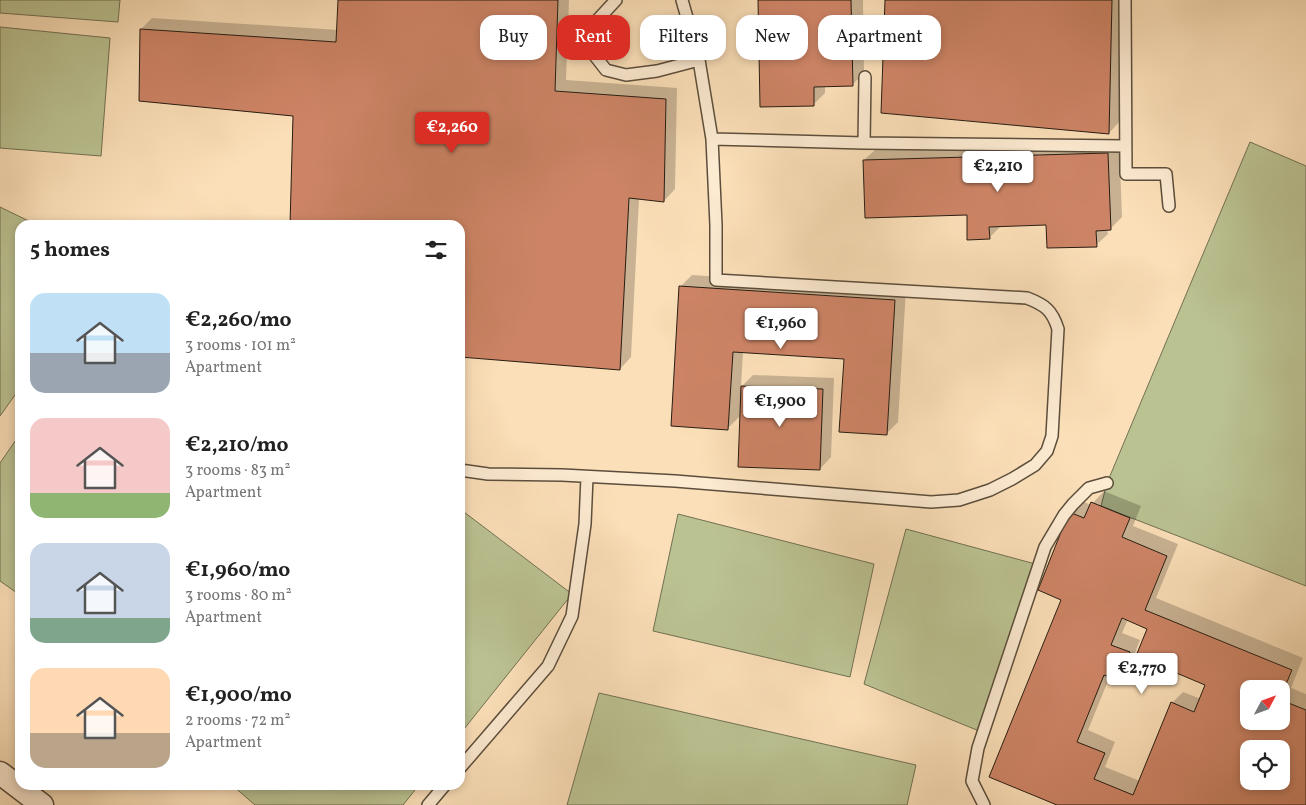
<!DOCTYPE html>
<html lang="en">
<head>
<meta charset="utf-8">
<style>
  :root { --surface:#fff; --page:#f6f6f6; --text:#222; --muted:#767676; --accent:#d93025 }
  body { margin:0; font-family:Vollkorn,serif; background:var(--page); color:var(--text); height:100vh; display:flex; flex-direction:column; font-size:19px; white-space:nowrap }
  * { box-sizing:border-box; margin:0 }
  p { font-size:16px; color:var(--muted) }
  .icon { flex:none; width:28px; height:28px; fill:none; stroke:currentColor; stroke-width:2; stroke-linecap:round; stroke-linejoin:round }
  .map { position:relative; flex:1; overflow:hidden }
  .panel { position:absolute; left:15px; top:220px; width:450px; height:570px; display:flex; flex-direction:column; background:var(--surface); border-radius:15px; box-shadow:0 2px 8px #0003 }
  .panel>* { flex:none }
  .banner { position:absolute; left:480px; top:15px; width:475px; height:45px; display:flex; gap:10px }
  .needle { width:32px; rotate:49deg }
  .tools { position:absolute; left:1240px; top:680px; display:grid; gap:10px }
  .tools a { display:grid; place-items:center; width:50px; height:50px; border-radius:10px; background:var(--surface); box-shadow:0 2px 8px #0003; font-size:25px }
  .price { position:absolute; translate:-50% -42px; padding:0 11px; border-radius:5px; background:#fff; color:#222; font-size:16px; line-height:32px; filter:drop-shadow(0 1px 2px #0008) }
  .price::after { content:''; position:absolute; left:50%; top:30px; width:15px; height:11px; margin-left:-8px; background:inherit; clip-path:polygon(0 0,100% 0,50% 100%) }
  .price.selected { background:var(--accent); color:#fff }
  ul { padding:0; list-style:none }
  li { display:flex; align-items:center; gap:15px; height:125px; padding:0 15px }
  li span { display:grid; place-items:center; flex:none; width:140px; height:100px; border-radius:15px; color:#555 }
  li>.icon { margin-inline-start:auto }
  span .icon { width:60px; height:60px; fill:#fffc; stroke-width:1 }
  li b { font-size:21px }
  h2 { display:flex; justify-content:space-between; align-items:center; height:60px; padding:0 15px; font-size:21px }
  .pill { padding:0 18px; border-radius:15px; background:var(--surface); box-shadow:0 2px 8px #0003; font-size:18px; line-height:45px }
  .pill.selected { background:var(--accent); color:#fff }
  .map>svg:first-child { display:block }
  .green { fill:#bbc292; stroke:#717052 }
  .shadow { fill:#0003; fill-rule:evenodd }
  .building { fill:#cd8466; stroke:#271d12; fill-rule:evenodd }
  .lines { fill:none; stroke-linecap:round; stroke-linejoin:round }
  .service-casing { stroke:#5c4e3c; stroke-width:14 }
  .minor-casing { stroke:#5c4e3c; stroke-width:25 }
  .service { stroke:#fcead1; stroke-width:11 }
  .minor { stroke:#fcead1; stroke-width:22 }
</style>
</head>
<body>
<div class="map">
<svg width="1306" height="805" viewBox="0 0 1306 805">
  <rect width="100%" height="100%" fill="#fbdfb8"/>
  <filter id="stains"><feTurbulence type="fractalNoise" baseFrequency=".004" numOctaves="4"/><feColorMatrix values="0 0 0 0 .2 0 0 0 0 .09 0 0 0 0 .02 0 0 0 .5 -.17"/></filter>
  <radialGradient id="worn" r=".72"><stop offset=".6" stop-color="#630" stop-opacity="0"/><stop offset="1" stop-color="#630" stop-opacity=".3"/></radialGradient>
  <path class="green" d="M 0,0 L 120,0 L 118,22 L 0,13 Z
    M 0,27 L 110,38 L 101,156 L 0,148 Z
    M 1250,142 L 1306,166 L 1306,586 L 1101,506 L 1107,483 Z
    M 0,207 L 37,225 L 20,225 L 20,388 L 0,416 Z
    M 20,434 L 20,595 L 0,581 L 0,463 Z
    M 460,509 L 572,594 L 460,734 Z
    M 678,514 L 874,564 L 850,677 L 653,631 Z
    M 906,529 L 1039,565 L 984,733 L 864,684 Z
    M 599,693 L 916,765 L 907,805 L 567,805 Z
    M 232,785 L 419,785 L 403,805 L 255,805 Z"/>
  <path class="shadow" d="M 340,0 L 569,0 L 566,80 L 677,88 L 675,189 L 664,201 L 639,198 L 631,357 L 620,369 L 460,356 L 460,225 L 291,225 L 294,115 L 141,29 L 152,18 L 338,30 Z
    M 759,0 L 863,0 L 864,73 L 852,85 L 825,85 L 825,93 L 814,104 Z
    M 886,0 L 1123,0 L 1120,121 L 1109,133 Z
    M 1119,141 L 1122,217 L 1110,229 L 1107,229 L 1108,234 L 1096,245 L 1047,224 L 1001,226 L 989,238 L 968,214 L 864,160 L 876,149 Z
    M 692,275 L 906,289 L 898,422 L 887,433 L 845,358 L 743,352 L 741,387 L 753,375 L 834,378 L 831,457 L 820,469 L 741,415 L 728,428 L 680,287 Z
    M 1104,491 L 1141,506 L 1133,526 L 1178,544 L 1156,598 L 1303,658 L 1291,688 L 1306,694 L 1306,805 L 1060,805 L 1063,599 L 1070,513 L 1082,501 L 1091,505 ZM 1128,619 L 1148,628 L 1207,684 L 1201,699 L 1183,692 L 1172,703 L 1140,781 L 1105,767 L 1115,742 L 1088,730 L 1110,676 L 1118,679 L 1129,668 L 1140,640 L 1122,633 ZM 1249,689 L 1281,689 L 1281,721 L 1249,721 ZM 1249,749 L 1281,749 L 1281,781 L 1249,781 Z"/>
  <path class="building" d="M 338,0 L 558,0 L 555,91 L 666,99 L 664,202 L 629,198 L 620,370 L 460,357 L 460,225 L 290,225 L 293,116 L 139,101 L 140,29 L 336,42 Z
    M 758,0 L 851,0 L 853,86 L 814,87 L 814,106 L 760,107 Z
    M 885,0 L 1112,0 L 1109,134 L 881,113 Z
    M 1108,153 L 1111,230 L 1096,231 L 1097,247 L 1047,248 L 1046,225 L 989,227 L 990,239 L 967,240 L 967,215 L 865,218 L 863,160 Z
    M 679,286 L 895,300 L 887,435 L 839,432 L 844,359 L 733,352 L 728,430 L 671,426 Z
    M 741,386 L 823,389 L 820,470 L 738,467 Z
    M 1091,502 L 1130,518 L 1122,537 L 1167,556 L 1145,610 L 1292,670 L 1281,696 L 1281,689 L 1249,689 L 1249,721 L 1281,721 L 1281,700 L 1306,710 L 1306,805 L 1057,805 L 989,777 L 1061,600 L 1038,590 L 1069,512 L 1084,518 ZM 1122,618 L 1147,629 L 1136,656 L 1205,685 L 1194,712 L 1171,702 L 1133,795 L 1094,779 L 1105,753 L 1077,742 L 1104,675 L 1118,681 L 1130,652 L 1111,645 ZM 1249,749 L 1281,749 L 1281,781 L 1249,781 Z"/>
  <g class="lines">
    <g class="service-casing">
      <path id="service" d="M 616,0 L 590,28 L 592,52 L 606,70 L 626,75 L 657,71 L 699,60
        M 1125,0 L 1126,174 L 1166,174 L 1169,206
        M 712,139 L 864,143 L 1125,146
        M 864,143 L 865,77
        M 460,470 L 488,474 L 562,475 L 675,481 L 931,502 L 959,500 L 990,490 L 1012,479 L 1035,465 L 1047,451 L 1052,436 L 1058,329 C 1052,310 1045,305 1027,298 L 716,280 L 716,225 L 712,139 L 699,60 L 682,0
        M 460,768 L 548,666 L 572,616 L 585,524 L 587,477
        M 428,805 L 445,785
        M 984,805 L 972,781 L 978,748 L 1045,547 L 1064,515 L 1073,504 L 1089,488 L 1107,483"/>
    </g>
    <g class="minor-casing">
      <path id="minor" d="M 0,773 L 42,805"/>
    </g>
    <use href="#service" class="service"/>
    <use href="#minor" class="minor"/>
  </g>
  <rect width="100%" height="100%" filter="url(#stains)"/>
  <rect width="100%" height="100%" fill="url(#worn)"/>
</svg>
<div class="tools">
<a><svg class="needle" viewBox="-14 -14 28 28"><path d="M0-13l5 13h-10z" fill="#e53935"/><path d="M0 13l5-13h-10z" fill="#767676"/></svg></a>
<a><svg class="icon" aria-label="locate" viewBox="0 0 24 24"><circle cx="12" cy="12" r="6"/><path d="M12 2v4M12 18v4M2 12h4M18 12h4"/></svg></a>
</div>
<b class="price selected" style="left:452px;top:154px">€2,260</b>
<b class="price" style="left:998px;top:193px">€2,210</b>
<b class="price" style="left:781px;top:350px">€1,960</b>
<b class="price" style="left:780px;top:428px">€1,900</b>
<b class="price" style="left:1142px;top:695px">€2,770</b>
<div class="banner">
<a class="pill">Buy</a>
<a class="pill selected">Rent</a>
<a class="pill">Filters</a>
<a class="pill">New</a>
<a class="pill">Apartment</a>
</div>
<section class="panel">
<h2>5 homes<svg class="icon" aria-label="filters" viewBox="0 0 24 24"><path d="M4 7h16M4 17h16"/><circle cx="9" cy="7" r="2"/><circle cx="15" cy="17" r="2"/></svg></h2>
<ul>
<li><span style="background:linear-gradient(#bfe0f5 60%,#9aa5b1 0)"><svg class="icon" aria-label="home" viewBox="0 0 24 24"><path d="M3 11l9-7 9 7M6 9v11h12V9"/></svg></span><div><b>€2,260/mo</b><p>3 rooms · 101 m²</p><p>Apartment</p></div></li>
<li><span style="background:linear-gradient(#f6c9c9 75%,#8fb573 0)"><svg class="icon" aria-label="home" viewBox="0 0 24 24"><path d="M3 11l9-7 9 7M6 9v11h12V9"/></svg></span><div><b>€2,210/mo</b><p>3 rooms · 83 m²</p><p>Apartment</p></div></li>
<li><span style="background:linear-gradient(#c9d6e8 75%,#7fa58c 0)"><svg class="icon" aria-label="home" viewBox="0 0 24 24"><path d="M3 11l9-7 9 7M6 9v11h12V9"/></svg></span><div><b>€1,960/mo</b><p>3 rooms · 80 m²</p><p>Apartment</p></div></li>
<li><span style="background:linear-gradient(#ffd9b3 65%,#b9a48a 0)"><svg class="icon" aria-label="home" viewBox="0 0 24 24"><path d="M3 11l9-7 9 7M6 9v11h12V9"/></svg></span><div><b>€1,900/mo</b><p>2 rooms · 72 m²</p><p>Apartment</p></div></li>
</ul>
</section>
</div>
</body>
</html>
